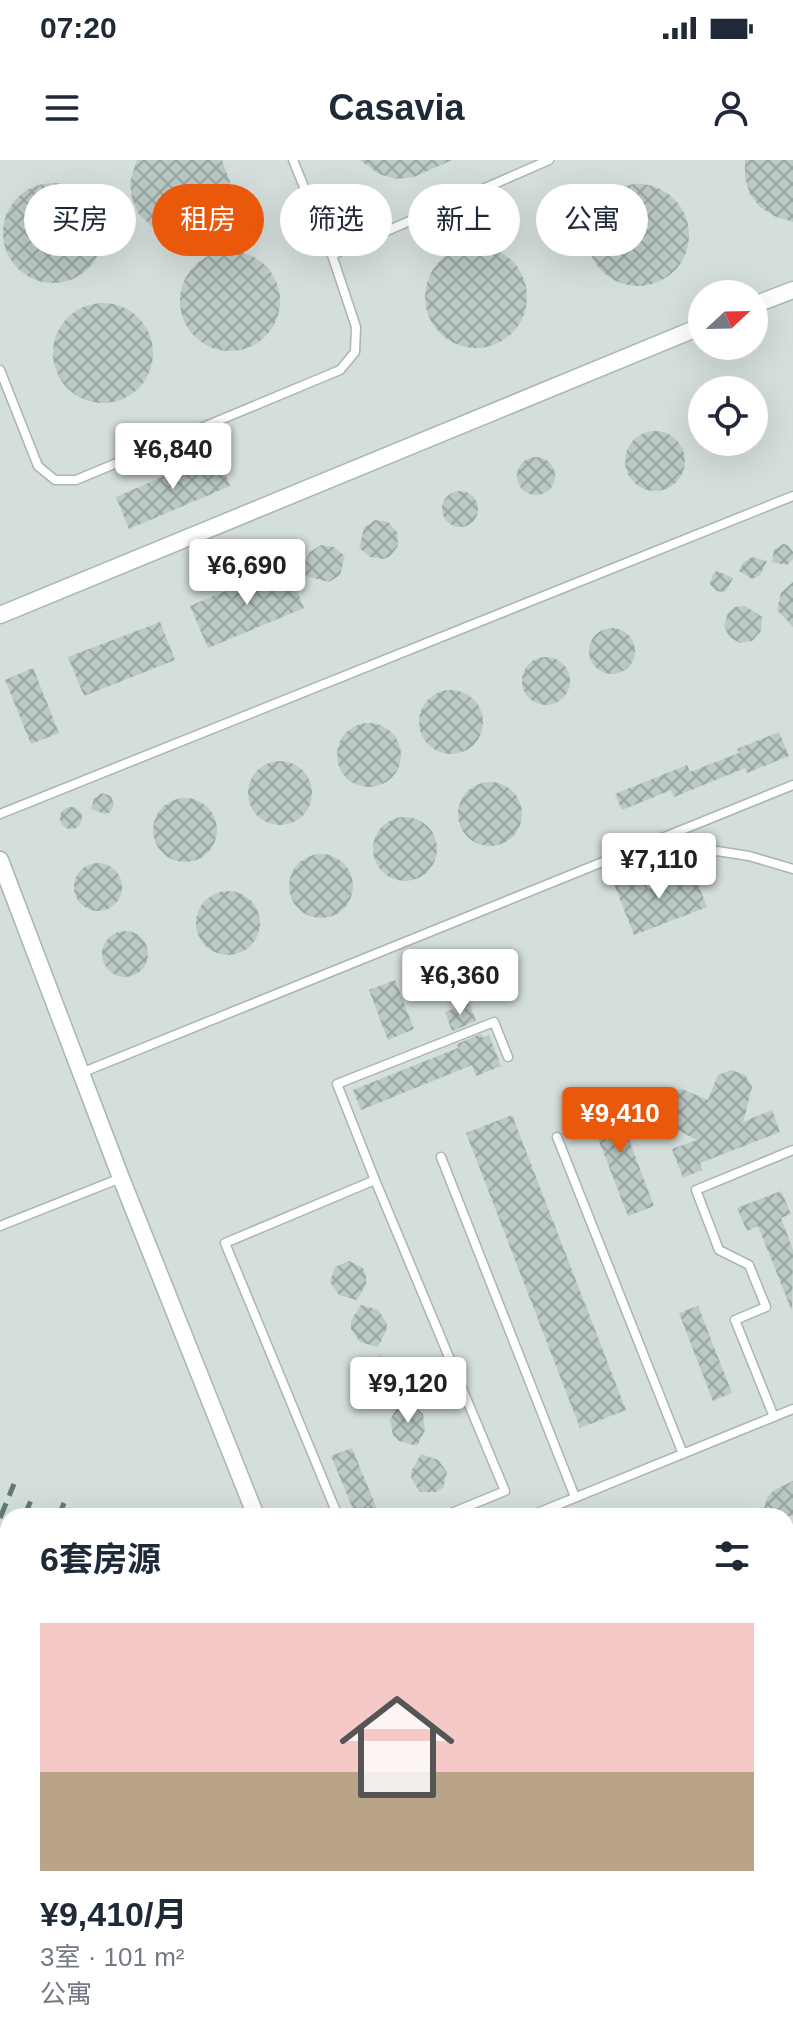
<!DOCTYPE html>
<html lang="zh">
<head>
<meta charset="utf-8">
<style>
  :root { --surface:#fff; --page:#f6f6f7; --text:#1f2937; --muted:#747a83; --line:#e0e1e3; --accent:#ea580c }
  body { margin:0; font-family:Helvetica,"Noto Sans SC",sans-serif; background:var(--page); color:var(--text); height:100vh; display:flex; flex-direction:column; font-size:30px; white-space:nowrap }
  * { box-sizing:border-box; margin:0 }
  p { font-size:26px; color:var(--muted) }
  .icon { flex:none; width:44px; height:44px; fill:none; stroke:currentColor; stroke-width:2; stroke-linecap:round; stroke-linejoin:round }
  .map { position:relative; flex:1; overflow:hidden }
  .sheet { position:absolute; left:0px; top:1348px; width:794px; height:536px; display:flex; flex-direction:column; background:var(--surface); border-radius:24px 24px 0 0; box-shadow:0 8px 32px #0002 }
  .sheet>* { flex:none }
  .hud { position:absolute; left:24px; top:24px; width:746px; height:72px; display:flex; gap:16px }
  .needle { width:52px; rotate:68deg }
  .fabs { position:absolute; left:688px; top:120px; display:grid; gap:16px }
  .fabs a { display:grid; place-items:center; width:80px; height:80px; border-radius:50%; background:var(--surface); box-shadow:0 8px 32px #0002; font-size:40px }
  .price { position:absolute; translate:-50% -68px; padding:0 18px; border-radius:8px; background:#fff; color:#222; font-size:26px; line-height:52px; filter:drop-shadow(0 2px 4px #0008) }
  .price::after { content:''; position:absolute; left:50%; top:48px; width:24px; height:18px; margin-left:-12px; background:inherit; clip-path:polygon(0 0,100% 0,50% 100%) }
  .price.selected { background:var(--accent); color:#fff }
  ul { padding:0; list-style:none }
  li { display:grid; align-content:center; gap:16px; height:424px; padding:0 40px }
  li+li { border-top:2px solid var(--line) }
  li span { display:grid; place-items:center; height:248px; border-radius:0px; color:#555 }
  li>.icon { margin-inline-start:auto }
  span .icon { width:144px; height:144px; fill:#fffc; stroke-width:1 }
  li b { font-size:34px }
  h2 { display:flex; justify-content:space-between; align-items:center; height:96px; padding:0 40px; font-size:34px }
  .pill { padding:0 28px; border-radius:36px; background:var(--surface); box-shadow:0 8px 32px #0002; font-size:28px; line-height:72px }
  .pill.selected { background:var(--accent); color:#fff }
  .status { display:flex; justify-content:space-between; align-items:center; height:56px; padding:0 40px; background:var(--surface); direction:ltr }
  .status svg { height:22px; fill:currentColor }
  header { display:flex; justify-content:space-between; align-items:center; height:104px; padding:0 40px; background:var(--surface); font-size:36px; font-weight:600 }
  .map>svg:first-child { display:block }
  .built { fill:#d4deda; fill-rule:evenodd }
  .building { fill:url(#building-cross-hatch) }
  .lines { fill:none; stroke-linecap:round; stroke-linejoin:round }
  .service-casing { stroke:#a8b6b3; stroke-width:11 }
  .minor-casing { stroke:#a8b6b3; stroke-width:19 }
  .service { stroke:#fff; stroke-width:8 }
  .minor { stroke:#fff; stroke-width:16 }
  .rail { stroke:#607b77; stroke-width:5; stroke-dasharray:16 8; stroke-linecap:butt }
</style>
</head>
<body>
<div class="status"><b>07:20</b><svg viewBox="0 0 49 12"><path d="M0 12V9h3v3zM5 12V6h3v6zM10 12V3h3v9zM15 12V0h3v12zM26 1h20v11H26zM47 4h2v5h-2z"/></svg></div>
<header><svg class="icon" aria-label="menu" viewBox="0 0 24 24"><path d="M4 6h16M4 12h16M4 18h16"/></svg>Casavia<svg class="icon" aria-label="person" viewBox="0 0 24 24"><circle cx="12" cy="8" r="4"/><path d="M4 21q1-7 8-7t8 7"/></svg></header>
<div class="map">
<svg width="793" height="1884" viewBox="0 0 793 1884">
  <defs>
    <pattern id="building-cross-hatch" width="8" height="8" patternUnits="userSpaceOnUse" patternTransform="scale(2)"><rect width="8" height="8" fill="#bbc9c5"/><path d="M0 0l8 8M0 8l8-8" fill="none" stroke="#98a5a1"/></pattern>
  </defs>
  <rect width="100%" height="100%" fill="#e6eeeb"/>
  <path class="built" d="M 0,0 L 793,0 L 793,1884 L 0,1884 ZM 702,134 L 754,134 L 754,186 L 702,186 ZM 702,230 L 754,230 L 754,282 L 702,282 ZM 8,1356 L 786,1356 L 786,1876 L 8,1876 Z"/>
  <path class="building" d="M 137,0 L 222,0 L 230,22 L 228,38 L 222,53 L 211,65 L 197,73 L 181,76 L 166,73 L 151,66 L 139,54 L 132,39 L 130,22 Z
    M 360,0 L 452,0 L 414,17 L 396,19 L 379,14 Z
    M 745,0 L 793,0 L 793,62 L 774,56 L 760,47 L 750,34 L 745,18 Z
    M3 73a50 50 0 1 1 100 0a50 50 0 1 1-100 0Z
    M587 75a51 51 0 1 1 102 0a51 51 0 1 1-102 0Z
    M425 137a51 51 0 1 1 102 0a51 51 0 1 1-102 0Z
    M180 141a50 50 0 1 1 100 0a50 50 0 1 1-100 0Z
    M53 193a50 50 0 1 1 100 0a50 50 0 1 1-100 0Z
    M625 301a30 30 0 1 1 60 0a30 30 0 1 1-60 0Z
    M 217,293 L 230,326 L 129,369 L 116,337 Z
    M517 316a19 19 0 1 1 38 0a19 19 0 1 1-38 0Z
    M442 349a18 18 0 1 1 36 0a18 18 0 1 1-36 0Z
    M 375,360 L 388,362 L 397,372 L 398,386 L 390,396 L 384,399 L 370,397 L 359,388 L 364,368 Z
    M 783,384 L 788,385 L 793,392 L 793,399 L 787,405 L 772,402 L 774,390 Z
    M 321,385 L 334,387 L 345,396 L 340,415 L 329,422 L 298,414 L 310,392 Z
    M 752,397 L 767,401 L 760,415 L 752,419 L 739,411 L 744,402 Z
    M 286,405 L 304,448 L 208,488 L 190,446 Z
    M 717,411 L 733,418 L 725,432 L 716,431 L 710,424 L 713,414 Z
    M 793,422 L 793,467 L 777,450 L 781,433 Z
    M 745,446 L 762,457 L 761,471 L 752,481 L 740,483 L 729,477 L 724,465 L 728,453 L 735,447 Z
    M 160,462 L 175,500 L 84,536 L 68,497 Z
    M589 491a23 23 0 1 1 46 0a23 23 0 1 1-46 0Z
    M522 521a24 24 0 1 1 48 0a24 24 0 1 1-48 0Z
    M 33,508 L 59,573 L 31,584 L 5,520 Z
    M419 562a32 32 0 1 1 64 0a32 32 0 1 1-64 0Z
    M337 595a32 32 0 1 1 64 0a32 32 0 1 1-64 0Z
    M 779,572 L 789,596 L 747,613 L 745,608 L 674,637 L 671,630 L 622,650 L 615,634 L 687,605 L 690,612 L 739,593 L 737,589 Z
    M248 633a32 32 0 1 1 64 0a32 32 0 1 1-64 0Z
    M458 654a32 32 0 1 1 64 0a32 32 0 1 1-64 0Z
    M 102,633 L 111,636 L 114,645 L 109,653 L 105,654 L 91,649 L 94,639 Z
    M153 670a32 32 0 1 1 64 0a32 32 0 1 1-64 0Z
    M60 658a11 11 0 1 1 22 0a11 11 0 1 1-22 0Z
    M373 689a32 32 0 1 1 64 0a32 32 0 1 1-64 0Z
    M289 726a32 32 0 1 1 64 0a32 32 0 1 1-64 0Z
    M74 727a24 24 0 1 1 48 0a24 24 0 1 1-48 0Z
    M 693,711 L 707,747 L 634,775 L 614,724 L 641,712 L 648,729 Z
    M196 763a32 32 0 1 1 64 0a32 32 0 1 1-64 0Z
    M102 794a23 23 0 1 1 46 0a23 23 0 1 1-46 0Z
    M 395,820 L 414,869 L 388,880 L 369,830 Z
    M 469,843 L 476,861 L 452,871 L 445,852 Z
    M 481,874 L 483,878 L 489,875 L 501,906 L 476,916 L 472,905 L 361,950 L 353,930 L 458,888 L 457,884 Z
    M 731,910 L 745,915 L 752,927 L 743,962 L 772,950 L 780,972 L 700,1003 L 702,1010 L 683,1018 L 672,989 L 697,980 L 670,966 L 665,960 L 662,947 L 665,940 L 675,931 L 682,929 L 708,940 L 718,915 Z
    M 612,935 L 654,1046 L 628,1056 L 585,945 Z
    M 512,955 L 626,1250 L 580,1268 L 466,973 Z
    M 781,1031 L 791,1054 L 781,1058 L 793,1090 L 792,1151 L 758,1066 L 747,1071 L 737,1048 Z
    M 349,1101 L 363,1108 L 366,1116 L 366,1124 L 357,1140 L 339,1135 L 330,1122 L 335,1107 Z
    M 361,1145 L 378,1150 L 387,1164 L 386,1171 L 378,1187 L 360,1182 L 351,1169 L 351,1161 Z
    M 698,1146 L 732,1233 L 713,1241 L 679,1153 Z
    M 380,1196 L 398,1201 L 407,1214 L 407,1222 L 397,1238 L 380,1232 L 371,1220 L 372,1212 Z
    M 399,1244 L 417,1249 L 423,1254 L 425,1270 L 417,1286 L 399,1281 L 393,1275 L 390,1260 Z
    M 352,1288 L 380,1356 L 356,1356 L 331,1296 Z
    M 421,1294 L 438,1300 L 447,1312 L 443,1328 L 436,1332 L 420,1332 L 411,1318 L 412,1310 Z
    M 793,1321 L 793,1356 L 762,1356 L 767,1338 L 774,1330 Z"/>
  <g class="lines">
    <g class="service-casing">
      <path id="service" d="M 332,95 L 549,0
        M 0,210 L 38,306 L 55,320 L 76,320 L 340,210 L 355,192 L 356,167 L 332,95 L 293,0
        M 0,654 L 793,336
        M 697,698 L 717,691 L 749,696 L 793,709
        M 81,913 L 793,625
        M 557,977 L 683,1294
        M 441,997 L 575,1337
        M 375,1020 L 337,924 L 494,862 L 508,897
        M 0,1066 L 121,1018
        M 774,1257 L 735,1160 L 766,1147 L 749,1105 L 719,1090 L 696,1030 L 793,990
        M 338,1356 L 225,1083 L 375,1020 L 505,1331 L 444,1356
        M 530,1356 L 793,1249"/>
    </g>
    <g class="minor-casing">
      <path id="minor" d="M 754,145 L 793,130
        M 0,455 L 702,166
        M 0,700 L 121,1018 L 256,1356
        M 786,1702 L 793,1698
        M 435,1884 L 438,1876"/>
    </g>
    <use href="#service" class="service"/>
    <use href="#minor" class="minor"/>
    <path class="rail" d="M 24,1356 L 33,1336
      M 59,1356 L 64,1343
      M 80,1356 L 81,1353
      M 0,1358 L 14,1324
      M 0,1414 L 8,1395
      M 0,1492 L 8,1474
      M 0,1549 L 8,1530
      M 0,1629 L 8,1610
      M 0,1672 L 8,1652
      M 316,1884 L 328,1876"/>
  </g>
</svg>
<div class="fabs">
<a><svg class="needle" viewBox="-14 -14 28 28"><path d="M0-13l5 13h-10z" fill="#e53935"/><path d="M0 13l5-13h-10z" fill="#747a83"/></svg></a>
<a><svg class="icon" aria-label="locate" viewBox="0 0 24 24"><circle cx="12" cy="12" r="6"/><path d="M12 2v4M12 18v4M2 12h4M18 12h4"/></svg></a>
</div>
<b class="price" style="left:173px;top:331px">¥6,840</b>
<b class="price" style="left:247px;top:447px">¥6,690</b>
<b class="price" style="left:659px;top:741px">¥7,110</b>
<b class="price" style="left:460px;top:857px">¥6,360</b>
<b class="price selected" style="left:620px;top:995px">¥9,410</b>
<b class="price" style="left:408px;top:1265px">¥9,120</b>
<div class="hud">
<a class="pill">买房</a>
<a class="pill selected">租房</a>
<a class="pill">筛选</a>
<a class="pill">新上</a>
<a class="pill">公寓</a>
</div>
<section class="sheet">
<h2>6套房源<svg class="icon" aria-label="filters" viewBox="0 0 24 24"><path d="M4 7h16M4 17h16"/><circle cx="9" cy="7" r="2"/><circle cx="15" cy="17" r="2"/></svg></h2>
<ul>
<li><span style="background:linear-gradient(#f6c9c9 60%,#b9a48a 0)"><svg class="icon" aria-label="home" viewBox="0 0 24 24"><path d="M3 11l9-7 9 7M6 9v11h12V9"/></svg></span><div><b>¥9,410/月</b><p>3室 · 101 m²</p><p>公寓</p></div></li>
</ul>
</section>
</div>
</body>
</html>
